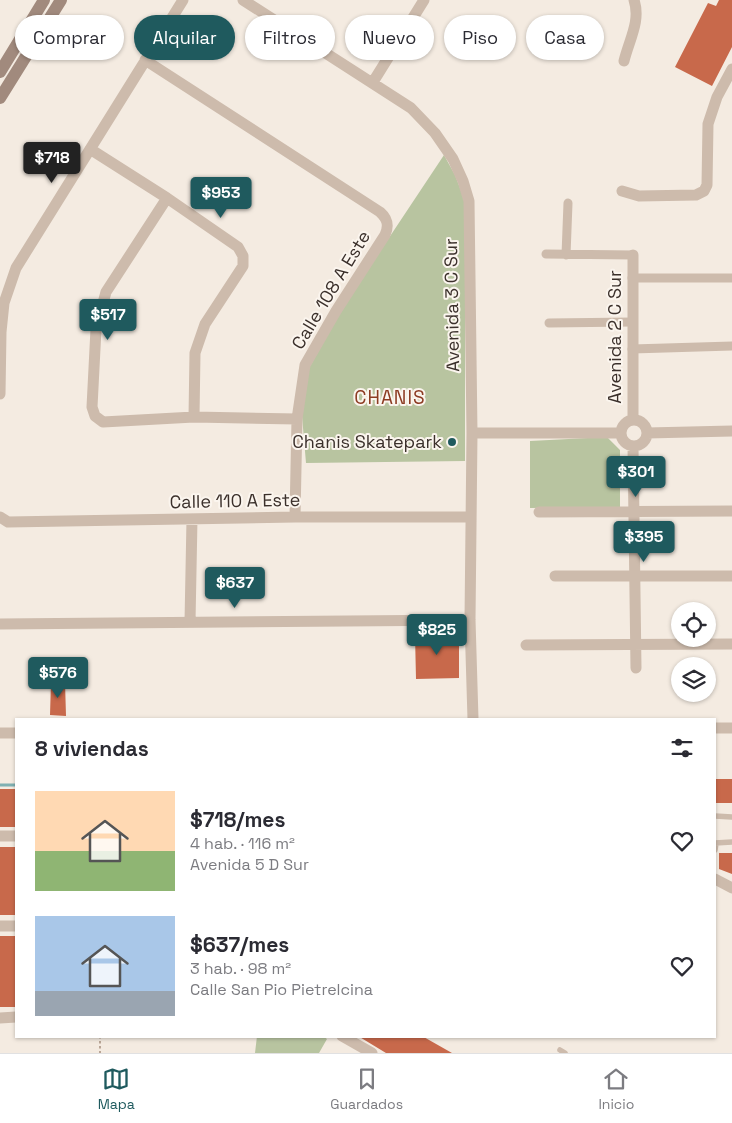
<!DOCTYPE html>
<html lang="es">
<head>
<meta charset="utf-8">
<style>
  :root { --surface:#fff; --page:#f7f7f7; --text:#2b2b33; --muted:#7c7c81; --line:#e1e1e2; --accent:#1f5a5e }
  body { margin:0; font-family:"Space Grotesk",sans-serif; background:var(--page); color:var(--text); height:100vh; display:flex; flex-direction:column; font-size:19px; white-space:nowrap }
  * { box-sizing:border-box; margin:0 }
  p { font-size:16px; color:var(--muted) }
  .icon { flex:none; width:28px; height:28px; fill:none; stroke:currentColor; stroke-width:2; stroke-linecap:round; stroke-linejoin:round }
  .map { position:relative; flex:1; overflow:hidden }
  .details { position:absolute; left:15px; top:718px; width:701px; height:320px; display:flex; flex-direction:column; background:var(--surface); border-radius:0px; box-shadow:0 1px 4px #0004 }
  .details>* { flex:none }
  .guide { position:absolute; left:15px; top:15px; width:702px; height:45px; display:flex; gap:10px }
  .fabs { position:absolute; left:671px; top:602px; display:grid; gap:10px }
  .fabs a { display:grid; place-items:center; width:45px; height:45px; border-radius:50%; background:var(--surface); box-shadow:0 1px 4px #0004; font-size:25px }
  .price { position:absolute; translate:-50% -42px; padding:0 11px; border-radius:5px; background:var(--accent); color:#fff; font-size:16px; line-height:32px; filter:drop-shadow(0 1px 2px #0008) }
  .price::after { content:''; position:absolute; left:50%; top:30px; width:15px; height:11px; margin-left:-8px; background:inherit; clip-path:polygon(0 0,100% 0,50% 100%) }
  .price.selected { background:#222; color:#fff }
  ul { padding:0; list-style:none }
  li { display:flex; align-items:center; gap:15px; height:125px; padding:0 20px }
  li span { display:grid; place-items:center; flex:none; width:140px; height:100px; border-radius:0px; color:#555 }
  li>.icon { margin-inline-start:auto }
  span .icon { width:60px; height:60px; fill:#fffc; stroke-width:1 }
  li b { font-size:21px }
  h2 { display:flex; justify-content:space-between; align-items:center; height:60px; padding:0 20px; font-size:21px }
  .pill { padding:0 18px; border-radius:22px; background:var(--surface); box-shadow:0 1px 4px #0004; font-size:18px; line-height:45px }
  .pill.selected { background:var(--accent); color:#fff }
  .tabs { display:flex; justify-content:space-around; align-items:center; height:70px; border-top:1px solid var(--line); background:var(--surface); font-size:14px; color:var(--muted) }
  .tabs a { display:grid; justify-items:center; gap:2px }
  .tabs .selected { color:var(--accent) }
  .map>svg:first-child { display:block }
  .green { fill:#b8c4a0 }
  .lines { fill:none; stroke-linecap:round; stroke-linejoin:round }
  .stream { stroke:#7fb0b2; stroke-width:3 }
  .building { fill:#c8694b }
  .path { stroke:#b9a596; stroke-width:2; stroke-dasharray:2.5 2.5; stroke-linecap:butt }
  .service { stroke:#cdbbac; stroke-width:5.5 }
  .pedestrian { stroke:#cdbbac; stroke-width:9 }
  .minor { stroke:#cdbbac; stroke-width:11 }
  .secondary { stroke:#a18a7d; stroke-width:12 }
  .poi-dot { fill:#1f5a5e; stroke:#fbf5ee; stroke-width:2 }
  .labels { text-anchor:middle; stroke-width:4; stroke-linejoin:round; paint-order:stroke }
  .street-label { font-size:18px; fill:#3b302b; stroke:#fbf5ee }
  .poi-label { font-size:18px; fill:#3b302b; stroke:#fbf5ee; text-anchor:end }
  .neighbourhood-label { font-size:19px; letter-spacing:1px; fill:#8c3b22; stroke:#fbf5ee }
</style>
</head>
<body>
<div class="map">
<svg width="732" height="1053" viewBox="0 0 732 1053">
  <rect width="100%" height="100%" fill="#f4ebe1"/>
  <path class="green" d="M 444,155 L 455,175 L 465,201 L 465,461 L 306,463 L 302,416 L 309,368 L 343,307 Z
    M 607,437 L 620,450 L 620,507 L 530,508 L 530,441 Z
    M 257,1036 L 323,1036 L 327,1039 L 319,1053 L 255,1053 Z"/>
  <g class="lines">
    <path class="stream" d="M 0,785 L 16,785"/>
  </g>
  <path class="building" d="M 719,0 L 732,0 L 732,47 L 712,86 L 675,67 L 708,3 L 716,6 Z
    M 445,633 L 459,633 L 459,678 L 416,679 L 415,635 Z
    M 51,682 L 65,682 L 66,716 L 50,715 Z
    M 715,779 L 732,779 L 732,803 L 715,803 Z
    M 0,789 L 16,789 L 16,827 L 0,827 Z
    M 0,847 L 16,847 L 16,915 L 0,915 Z
    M 719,853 L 732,853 L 732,874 L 719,869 Z
    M 0,936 L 16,936 L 16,1007 L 0,1007 Z
    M 358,1036 L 422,1036 L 452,1053 L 386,1053 Z"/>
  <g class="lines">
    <path class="path" d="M 100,1036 L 100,1053"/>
    <path class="service" d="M 715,816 L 732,817
      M 715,843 L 732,842
      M 715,850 L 716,843
      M 560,1050 L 565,1053"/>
    <path class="pedestrian" d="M 546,254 L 633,255
      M 566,255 L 568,203
      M 632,278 L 732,278
      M 549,323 L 632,322
      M 632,349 L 732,346"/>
    <path class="minor" d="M 243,0 L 411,108 L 435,133 L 453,159 L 463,181 L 469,201 L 472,433 L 470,620 L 473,719
      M 145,60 L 380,212 C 388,219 389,226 385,235 L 336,311 L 305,365 L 297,419 L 295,517
      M 624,61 C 629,40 641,21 634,0
      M 373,82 L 424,0
      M 90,149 L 167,198 L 238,247 L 243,256 L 243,266 L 205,324 L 195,353 L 194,417
      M 622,191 L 639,196 L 696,195 L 704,191 L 707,185 L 708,124 L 717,97 L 732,69
      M 167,198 L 106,292 L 96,329 L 92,407 L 95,416 L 103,422 L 194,417 L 297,419
      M 0,394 L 1,332 L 4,303 L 16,268 L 183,0
      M 633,420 L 633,255
      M621 433a13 13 0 1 1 26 0a13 13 0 1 1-26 0Z
      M 472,433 L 621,433
      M 647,433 L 732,431
      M 633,446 L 636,668
      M 539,512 L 732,511
      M 0,517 L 8,522 L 295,517 L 471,517
      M 555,576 L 732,576
      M 190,622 L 192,519
      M 0,624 L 470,620
      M 526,645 L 732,644
      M 715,728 L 732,728
      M 0,733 L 16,733
      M 0,836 L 16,836
      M 715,879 L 732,888
      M 0,926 L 16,926
      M 0,1018 L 16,1017
      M 342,1036 L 372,1053"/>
    <path class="secondary" d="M 0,72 L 44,0
      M 0,98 L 61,0"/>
  </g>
  <circle class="poi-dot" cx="452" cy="442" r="5"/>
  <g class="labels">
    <g class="street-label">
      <text transform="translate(331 290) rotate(-59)" y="6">Calle 108 A Este</text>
      <text transform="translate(452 305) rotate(-91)" y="6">Avenida 3 C Sur</text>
      <text transform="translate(615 337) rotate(-90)" y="6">Avenida 2 C Sur</text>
      <text transform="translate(235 501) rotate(-1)" y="6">Calle 110 A Este</text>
    </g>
    <g class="poi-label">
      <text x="442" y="448">Chanis Skatepark</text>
    </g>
    <g class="neighbourhood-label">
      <text x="390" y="404">CHANIS</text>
    </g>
  </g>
</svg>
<div class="fabs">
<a><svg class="icon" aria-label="locate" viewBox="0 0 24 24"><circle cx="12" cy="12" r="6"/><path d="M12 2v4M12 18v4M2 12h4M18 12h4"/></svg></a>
<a><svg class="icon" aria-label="layers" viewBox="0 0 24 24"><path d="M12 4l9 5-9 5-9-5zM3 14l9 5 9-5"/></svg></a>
</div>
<b class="price selected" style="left:52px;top:184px">$718</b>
<b class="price" style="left:221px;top:219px">$953</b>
<b class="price" style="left:108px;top:341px">$517</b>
<b class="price" style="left:636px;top:498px">$301</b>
<b class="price" style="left:644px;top:563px">$395</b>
<b class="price" style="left:235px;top:609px">$637</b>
<b class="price" style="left:437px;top:656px">$825</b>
<b class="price" style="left:58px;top:699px">$576</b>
<div class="guide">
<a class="pill">Comprar</a>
<a class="pill selected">Alquilar</a>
<a class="pill">Filtros</a>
<a class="pill">Nuevo</a>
<a class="pill">Piso</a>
<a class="pill">Casa</a>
</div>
<section class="details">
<h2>8 viviendas<svg class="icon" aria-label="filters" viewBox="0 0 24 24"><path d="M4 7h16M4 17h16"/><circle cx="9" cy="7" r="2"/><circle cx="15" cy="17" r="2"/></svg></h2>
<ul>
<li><span style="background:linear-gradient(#ffd9b3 60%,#8fb573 0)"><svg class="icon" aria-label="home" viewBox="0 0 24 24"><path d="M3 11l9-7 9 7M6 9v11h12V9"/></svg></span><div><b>$718/mes</b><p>4 hab. · 116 m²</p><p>Avenida 5 D Sur</p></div><svg class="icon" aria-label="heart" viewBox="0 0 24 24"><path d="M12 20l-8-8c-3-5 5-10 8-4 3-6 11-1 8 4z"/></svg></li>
<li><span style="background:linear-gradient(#a9c7e8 75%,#9aa5b1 0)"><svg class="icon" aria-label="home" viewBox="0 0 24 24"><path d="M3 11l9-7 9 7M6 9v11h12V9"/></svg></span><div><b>$637/mes</b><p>3 hab. · 98 m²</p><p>Calle San Pio Pietrelcina</p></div><svg class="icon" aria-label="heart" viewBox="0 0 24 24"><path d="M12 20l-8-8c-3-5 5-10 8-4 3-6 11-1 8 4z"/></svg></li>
</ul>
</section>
</div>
<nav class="tabs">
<a class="selected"><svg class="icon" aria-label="map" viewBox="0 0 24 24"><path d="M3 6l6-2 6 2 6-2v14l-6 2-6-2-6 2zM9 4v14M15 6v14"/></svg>Mapa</a>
<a><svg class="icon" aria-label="saved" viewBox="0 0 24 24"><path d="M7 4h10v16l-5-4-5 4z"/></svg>Guardados</a>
<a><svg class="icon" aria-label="home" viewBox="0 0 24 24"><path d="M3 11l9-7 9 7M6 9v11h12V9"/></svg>Inicio</a>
</nav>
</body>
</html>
